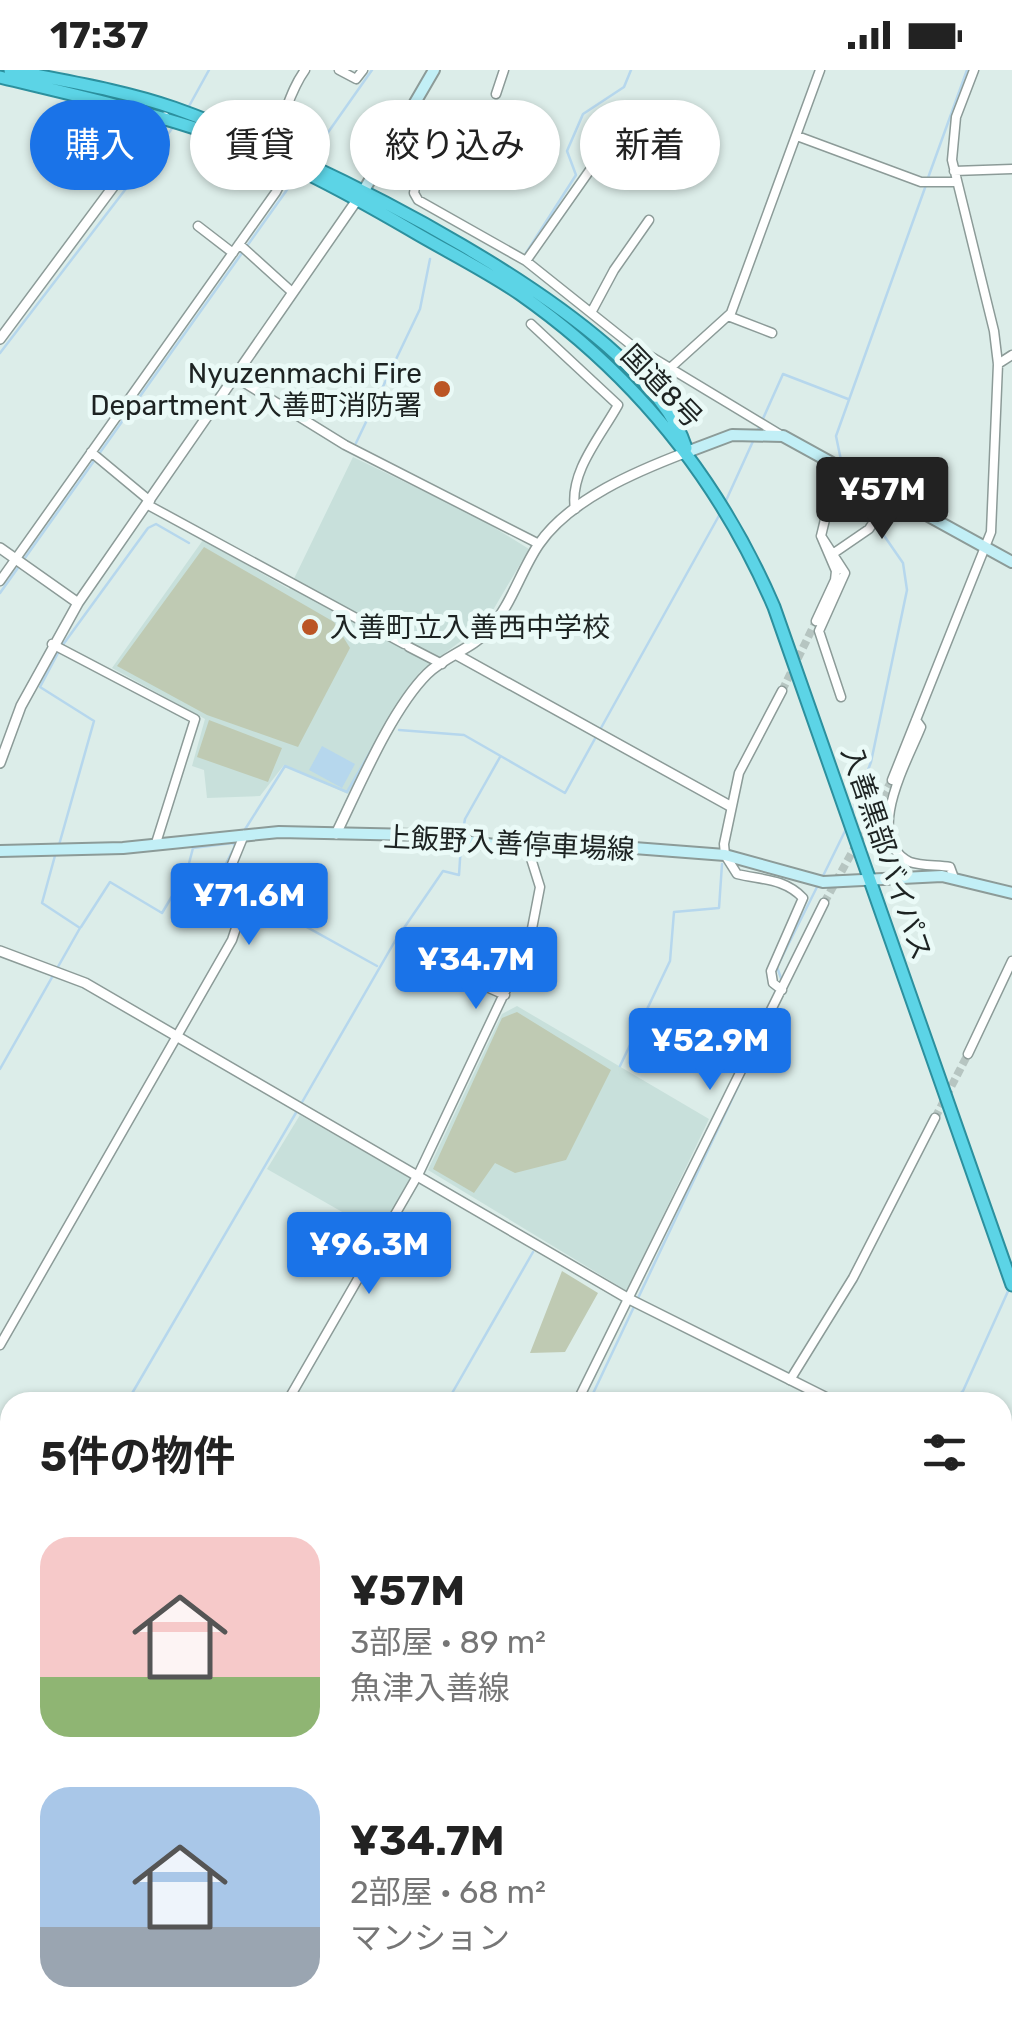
<!DOCTYPE html>
<html lang="ja">
<head>
<meta charset="utf-8">
<style>
  :root { --surface:#fff; --page:#f2f2f2; --text:#222; --muted:#767676; --accent:#1a73e8 }
  body { margin:0; font-family:Rubik,"Noto Sans JP",sans-serif; background:var(--page); color:var(--text); height:100vh; display:flex; flex-direction:column; font-size:38px; white-space:nowrap }
  * { box-sizing:border-box; margin:0 }
  p { font-size:32px; color:var(--muted) }
  .icon { flex:none; width:55px; height:55px; fill:none; stroke:currentColor; stroke-width:2; stroke-linecap:round; stroke-linejoin:round }
  .map { position:relative; flex:1; overflow:hidden }
  .sheet { position:absolute; left:0px; top:1322px; width:1012px; height:642px; display:flex; flex-direction:column; background:var(--surface); border-radius:30px 30px 0 0; box-shadow:0 2px 8px #0004 }
  .sheet>* { flex:none }
  .banner { position:absolute; left:30px; top:30px; width:952px; height:90px; display:flex; gap:20px }
  .price { position:absolute; translate:-50% -85px; padding:0 22px; border-radius:10px; background:var(--accent); color:#fff; font-size:32px; line-height:65px; filter:drop-shadow(0 2px 5px #0008) }
  .price::after { content:''; position:absolute; left:50%; top:60px; width:30px; height:22px; margin-left:-15px; background:inherit; clip-path:polygon(0 0,100% 0,50% 100%) }
  .price.current { background:#222; color:#fff }
  ul { padding:0; list-style:none }
  li { display:flex; align-items:center; gap:30px; height:250px; padding:0 40px }
  li span { display:grid; place-items:center; flex:none; width:280px; height:200px; border-radius:30px; color:#555 }
  li>.icon { margin-inline-start:auto }
  span .icon { width:120px; height:120px; fill:#fffc; stroke-width:1 }
  li b { font-size:42px }
  h2 { display:flex; justify-content:space-between; align-items:center; height:120px; padding:0 40px; font-size:42px }
  .chip { padding:0 35px; border-radius:45px; background:var(--surface); box-shadow:0 2px 8px #0004; font-size:35px; line-height:90px }
  .chip.current { background:var(--accent); color:#fff }
  .status { display:flex; justify-content:space-between; align-items:center; height:70px; padding:0 50px; background:var(--surface); direction:ltr }
  .status svg { height:28px; fill:currentColor }
  .map>svg:first-child { display:block }
  .built { fill:#c8e0db }
  .green { fill:#bfcab3 }
  .water { fill:#b6d7ed }
  .lines { fill:none; stroke-linecap:round; stroke-linejoin:round }
  .stream { stroke:#b6d7ed; stroke-width:2.5 }
  .minor-tunnel { stroke:#b6c5c1; stroke-width:8; stroke-dasharray:8 4; stroke-linecap:butt }
  .minor-casing { stroke:#8c9b98; stroke-width:11 }
  .tertiary-casing { stroke:#8c9b98; stroke-width:12 }
  .secondary-casing { stroke:#8c9b98; stroke-width:14 }
  .trunk-casing { stroke:#2c909e; stroke-width:15 }
  .minor { stroke:#fff; stroke-width:8 }
  .tertiary { stroke:#fff; stroke-width:9 }
  .secondary { stroke:#c2eff6; stroke-width:10 }
  .trunk { stroke:#5cd4e6; stroke-width:11 }
  .poi-dot { fill:#bb5625; stroke:#eafaf7; stroke-width:4 }
  .labels { text-anchor:middle; stroke-width:10; stroke-linejoin:round; paint-order:stroke }
  .poi-label { font-size:28px; fill:#1d2322; stroke:#eafaf7; text-anchor:end }
  .street-label { font-size:28px; fill:#1d2322; stroke:#eafaf7 }
</style>
</head>
<body>
<div class="status"><b>17:37</b><svg viewBox="0 0 49 12"><path d="M0 12V9h3v3zM5 12V6h3v6zM10 12V3h3v9zM15 12V0h3v12zM26 1h20v11H26zM47 4h2v5h-2z"/></svg></div>
<div class="map">
<svg width="1012" height="1963" viewBox="0 0 1012 1963">
  <rect width="100%" height="100%" fill="#dcede9"/>
  <path class="built" d="M 353,387 L 477,447 L 529,479 L 486,552 L 420,602 L 348,724 L 284,695 L 260,726 L 207,728 L 204,700 L 192,696 L 205,649 L 112,598 L 203,470 L 289,519 Z
    M 517,936 L 709,1049 L 627,1221 L 428,1100 L 502,944 Z
    M 300,1045 L 410,1108 L 379,1163 L 267,1099 Z"/>
  <path class="green" d="M 204,477 L 334,552 L 350,578 L 298,677 L 207,645 L 117,596 Z
    M 209,650 L 282,678 L 268,712 L 197,687 Z
    M 517,942 L 611,1000 L 566,1090 L 515,1103 L 495,1093 L 474,1123 L 433,1099 L 502,948 Z
    M 562,1201 L 598,1223 L 565,1282 L 530,1283 Z"/>
  <path class="water" d="M 322,676 L 355,694 L 342,718 L 309,700 Z"/>
  <g class="lines">
    <path class="stream" d="M 188,38 L 209,0
      M 310,88 L 372,0
      M 928,108 L 967,0
      M 526,183 L 576,105 L 567,81 L 583,44 L 624,17 L 631,0
      M 0,283 L 174,56
      M 757,362 L 783,304 L 848,329
      M 356,373 L 420,239 L 430,189
      M 842,395 L 836,366 L 926,115
      M 848,407 L 872,447
      M 724,435 L 754,369
      M 0,523 L 299,103
      M 62,576 L 148,458 L 156,454 L 189,473
      M 58,583 L 40,617 L 94,651 L 59,775
      M 601,658 L 721,442
      M 399,660 L 464,665 L 565,723 L 597,665
      M 851,745 L 871,692 L 907,520 L 903,493 L 876,454
      M 244,761 L 285,696 L 347,722 L 380,665
      M 462,766 L 465,749 L 500,687
      M 822,808 L 847,757
      M 231,815 L 377,896
      M 81,857 L 110,812 L 162,843 L 187,801 L 193,778 L 233,773 L 235,776 L 219,807 L 225,810
      M 782,911 L 777,897 L 818,815
      M 620,996 L 670,891 L 674,842 L 719,838 L 722,794
      M 0,999 L 80,858 L 42,833 L 56,782
      M 301,1034 L 395,871 L 443,801 L 459,805 L 461,774
      M 127,1332 L 297,1041
      M 447,1332 L 533,1182
      M 589,1332 L 784,919
      M 952,1332 L 963,1321 L 1009,1219
      M 0,1546 L 10,1537
      M 1002,1708 L 1012,1677
      M 84,1963 L 89,1955
      M 279,1963 L 283,1955
      M 541,1963 L 546,1955
      M 928,1963 L 930,1955"/>
    <path class="minor-tunnel" d="M 782,621 L 816,551
      M 824,833 L 892,710
      M 935,1048 L 968,984"/>
    <g class="minor-casing">
      <path id="minor" d="M 339,0 L 356,9 L 363,0
        M 496,24 L 504,0
        M 411,41 L 426,51 L 414,123 L 418,130 L 526,191 L 630,274 L 779,364
        M 797,66 L 921,112 L 956,112
        M 269,75 C 285,51 288,23 305,0
        M 954,101 L 1012,99
        M 198,156 L 233,183
        M 239,174 L 292,222
        M 526,191 L 604,80
        M 592,241 L 614,200 L 649,150
        M 728,246 L 772,263
        M 531,254 L 618,335 C 601,366 569,402 575,439
        M 998,294 L 1012,285
        M 668,300 L 731,243 L 820,0
        M 235,307 L 345,375 L 539,474
        M 91,382 L 150,431
        M 148,435 L 404,574
        M 821,466 L 845,503 L 819,561 L 841,627
        M 834,483 L 869,459 L 892,424
        M 0,511 L 276,122 L 292,91
        M 816,551 L 835,510 L 836,501 L 821,466 L 838,396
        M 52,574 L 195,649 L 156,773
        M 409,577 L 442,594
        M 916,650 L 921,657 C 908,690 862,769 910,792 C 921,796 938,795 950,797 L 954,808
        M 892,710 L 991,462 L 998,294 L 994,261 L 952,90 L 956,47 L 974,0
        M 448,900 L 505,925
        M 782,920 L 773,913 L 771,901 L 803,828 C 784,808 761,810 737,804 L 725,785 L 724,774 L 739,703 L 782,621
        M 968,984 L 1012,891
        M 0,1275 L 232,870 L 237,855 L 226,809 L 244,765
        M 790,1310 L 853,1208 L 935,1048
        M 287,1332 L 419,1103 L 530,869 L 540,817 L 528,779
        M 577,1332 L 824,833
        M 1002,1371 L 1012,1372
        M 1002,1392 L 1012,1394
        M 0,1552 L 10,1546
        M 0,1791 L 10,1787
        M 23,1963 L 25,1955
        M 270,1963 L 273,1955"/>
    </g>
    <g class="tertiary-casing">
      <path id="tertiary" d="M 0,269 L 165,47
        M 0,478 L 78,533
        M 457,585 L 730,736
        M 0,693 L 21,636 L 78,533 L 359,127
        M 336,764 C 359,717 391,640 427,604 C 445,586 472,579 489,560 C 511,536 521,500 539,474 C 570,429 637,401 687,382
        M 0,881 L 85,913 L 629,1229 L 835,1332
        M 1002,1384 L 1012,1386
        M 0,1489 L 10,1495
        M 950,1955 L 971,1963"/>
    </g>
    <g class="secondary-casing">
      <path id="secondary" d="M 363,122 L 434,0
        M 687,382 L 732,365 L 783,366 L 1012,492
        M 0,781 L 123,778 L 279,762 L 415,765 L 528,779 L 595,775 L 725,785 L 823,812 L 942,806 L 1012,823"/>
    </g>
    <g class="trunk-casing">
      <path id="trunk" d="M 10,0 C 64,11 122,20 174,38 C 301,83 645,246 686,378
        M 0,7 C 66,23 133,38 198,59 C 272,82 342,120 409,159 C 446,181 485,200 520,224 C 634,304 719,409 774,537 L 1012,1215"/>
    </g>
    <use href="#minor" class="minor"/>
    <use href="#tertiary" class="tertiary"/>
    <use href="#secondary" class="secondary"/>
    <use href="#trunk" class="trunk"/>
  </g>
  <g class="poi-dot">
    <circle cx="442" cy="319" r="10"/>
    <circle cx="310" cy="557" r="10"/>
  </g>
  <g class="labels">
    <g class="poi-label">
      <text x="422" y="313">Nyuzenmachi Fire<tspan x="422" dy="32">Department 入善町消防署</tspan></text>
      <text x="330" y="567" text-anchor="start">入善町立入善西中学校</text>
    </g>
    <g class="street-label">
      <text transform="translate(662 316) rotate(46)" y="10">国道8号</text>
      <text transform="translate(509 773) rotate(3)" y="10">上飯野入善停車場線</text>
      <text transform="translate(887 783) rotate(71)" y="10">入善黒部バイパス</text>
    </g>
  </g>
</svg>
<b class="price current" style="left:882px;top:472px">¥57M</b>
<b class="price" style="left:249px;top:878px">¥71.6M</b>
<b class="price" style="left:476px;top:942px">¥34.7M</b>
<b class="price" style="left:710px;top:1023px">¥52.9M</b>
<b class="price" style="left:369px;top:1227px">¥96.3M</b>
<div class="banner">
<a class="chip current">購入</a>
<a class="chip">賃貸</a>
<a class="chip">絞り込み</a>
<a class="chip">新着</a>
</div>
<section class="sheet">
<h2>5件の物件<svg class="icon" aria-label="filters" viewBox="0 0 24 24"><path d="M4 7h16M4 17h16"/><circle cx="9" cy="7" r="2"/><circle cx="15" cy="17" r="2"/></svg></h2>
<ul>
<li><span style="background:linear-gradient(#f6c9c9 70%,#8fb573 0)"><svg class="icon" aria-label="home" viewBox="0 0 24 24"><path d="M3 11l9-7 9 7M6 9v11h12V9"/></svg></span><div><b>¥57M</b><p>3部屋 · 89 m²</p><p>魚津入善線</p></div></li>
<li><span style="background:linear-gradient(#a9c7e8 70%,#9aa5b1 0)"><svg class="icon" aria-label="home" viewBox="0 0 24 24"><path d="M3 11l9-7 9 7M6 9v11h12V9"/></svg></span><div><b>¥34.7M</b><p>2部屋 · 68 m²</p><p>マンション</p></div></li>
</ul>
</section>
</div>
</body>
</html>
